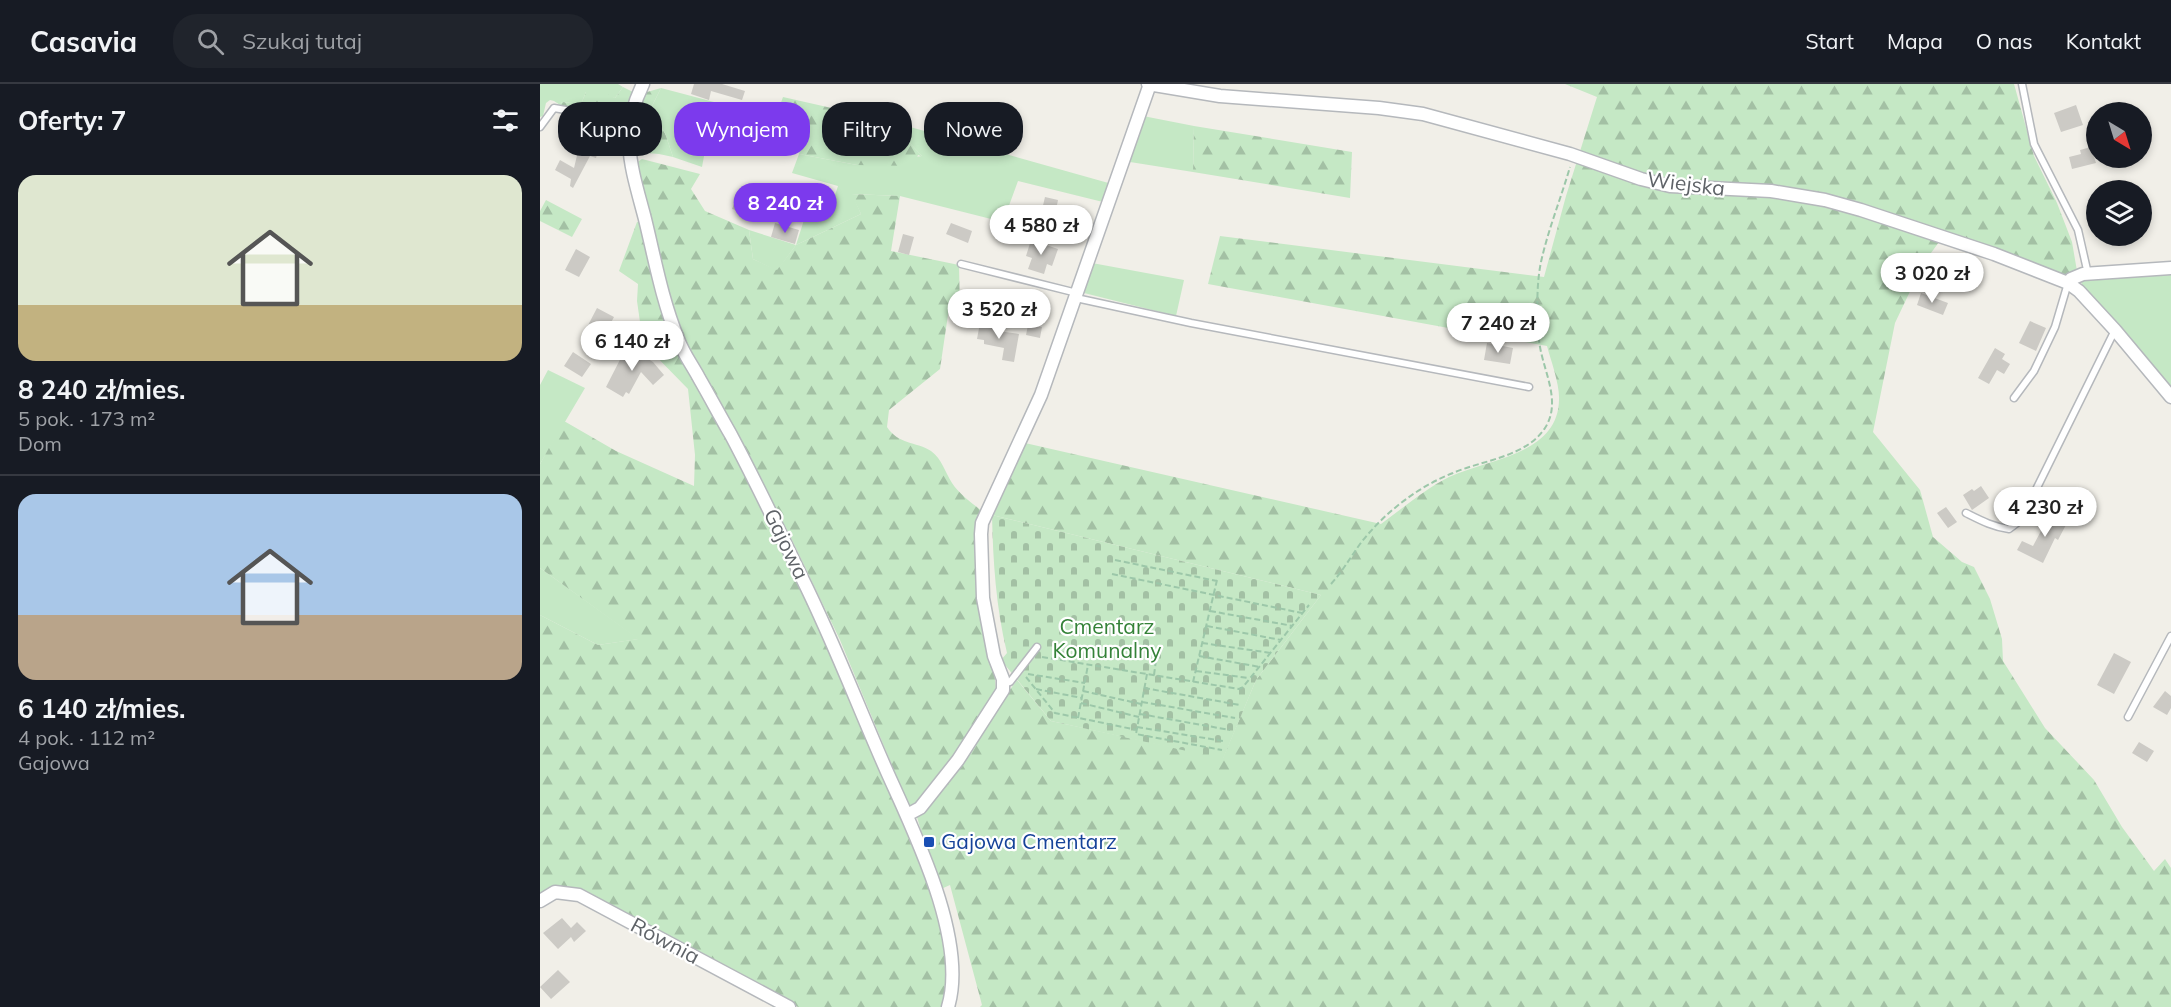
<!DOCTYPE html>
<html lang="pl">
<head>
<meta charset="utf-8">
<style>
  :root { --surface:#171b24; --page:#20242c; --text:#f1f3f6; --muted:#9ea1a6; --line:#363941; --accent:#7c3aed }
  body { margin:0; font-family:Mulish,sans-serif; background:var(--page); color:var(--text); height:100vh; display:flex; flex-direction:column; font-size:22px; white-space:nowrap }
  * { box-sizing:border-box; margin:0 }
  p { font-size:20px; color:var(--muted) }
  .icon { flex:none; width:33px; height:33px; fill:none; stroke:currentColor; stroke-width:2; stroke-linecap:round; stroke-linejoin:round }
  .map { position:relative; flex:1; overflow:hidden }
  .sheet { display:flex; flex-direction:column; background:var(--surface); width:540px }
  .sheet>* { flex:none }
  .top-card { position:absolute; left:18px; top:18px; width:570px; height:54px; display:flex; gap:12px }
  .needle { width:39px; rotate:142deg }
  .fabs { position:absolute; left:1546px; top:18px; display:grid; gap:12px }
  .fabs a { display:grid; place-items:center; width:66px; height:66px; border-radius:50%; background:var(--surface); box-shadow:0 3px 9px #0003; font-size:30px }
  .price { position:absolute; translate:-50% -51px; padding:0 14px; border-radius:21px; background:#fff; color:#222; font-size:20px; line-height:39px; filter:drop-shadow(0 2px 3px #0008) }
  .price::after { content:''; position:absolute; left:50%; top:36px; width:18px; height:14px; margin-left:-9px; background:inherit; clip-path:polygon(0 0,100% 0,50% 100%) }
  .price.current { background:var(--accent); color:#fff }
  ul { padding:0; list-style:none }
  li { display:grid; align-content:center; gap:12px; height:318px; padding:0 18px }
  li+li { border-top:2px solid var(--line) }
  li span { display:grid; place-items:center; height:186px; border-radius:18px; color:#555 }
  li>.icon { margin-inline-start:auto }
  span .icon { width:108px; height:108px; fill:#fffc; stroke-width:1 }
  li b { font-size:26px }
  h2 { display:flex; justify-content:space-between; align-items:center; height:72px; padding:0 18px; font-size:26px }
  .tag { padding:0 21px; border-radius:24px; background:var(--surface); box-shadow:0 3px 9px #0003; font-size:21px; line-height:54px }
  .tag.current { background:var(--accent); color:#fff }
  header { display:flex; align-items:center; gap:36px; box-sizing:border-box; height:84px; padding:0 30px; background:var(--surface); border-bottom:2px solid var(--line) }
  header strong { font-size:28px }
  nav { display:flex; gap:33px; margin-inline-start:auto; font-size:21px }
  .search { width:420px; height:54px; background:var(--page); display:flex; align-items:center; gap:15px; box-sizing:border-box; padding:0 21px; border-radius:24px; color:var(--muted); font-size:22px }
  main { display:flex; flex:1; min-height:0 }
  .map>svg:first-child { display:block }
  .green { fill:#c5e8c5 }
  .forest { fill:url(#forest-firs) }
  .cemetery { fill:url(#cemetery-stones) }
  .building { fill:#cccac5 }
  .lines { fill:none; stroke-linecap:round; stroke-linejoin:round }
  .service-casing { stroke:#b5b8bc; stroke-width:9 }
  .minor-casing { stroke:#b5b8bc; stroke-width:15 }
  .path { stroke:#9cc7a9; stroke-width:2; stroke-dasharray:6 3; stroke-linecap:butt }
  .service { stroke:#fff; stroke-width:6 }
  .minor { stroke:#fff; stroke-width:12 }
  .transit-dot { fill:#1a4fb4; stroke:#fff; stroke-width:2 }
  .labels { text-anchor:middle; stroke-width:4.5; stroke-linejoin:round; paint-order:stroke }
  .street-label { font-size:21px; fill:#5f6368; stroke:#fff }
  .park-label { font-size:21px; fill:#348238; stroke:#fff }
  .transit-label { font-size:21px; fill:#164399; stroke:#fff; text-anchor:start }
</style>
</head>
<body>
<header>
<strong>Casavia</strong>
<div class="search"><svg class="icon" aria-label="search" viewBox="0 0 24 24"><circle cx="10" cy="10" r="6"/><path d="M15 15l6 6"/></svg>Szukaj tutaj</div>
<nav><a>Start</a><a>Mapa</a><a>O nas</a><a>Kontakt</a></nav>
</header>
<main>
<section class="sheet">
<h2>Oferty: 7<svg class="icon" aria-label="filters" viewBox="0 0 24 24"><path d="M4 7h16M4 17h16"/><circle cx="9" cy="7" r="2"/><circle cx="15" cy="17" r="2"/></svg></h2>
<ul>
<li><span style="background:linear-gradient(#dfe7d0 70%,#c2b280 0)"><svg class="icon" aria-label="home" viewBox="0 0 24 24"><path d="M3 11l9-7 9 7M6 9v11h12V9"/></svg></span><div><b>8 240 zł/mies.</b><p>5 pok. · 173 m²</p><p>Dom</p></div></li>
<li><span style="background:linear-gradient(#a9c7e8 65%,#b9a48a 0)"><svg class="icon" aria-label="home" viewBox="0 0 24 24"><path d="M3 11l9-7 9 7M6 9v11h12V9"/></svg></span><div><b>6 140 zł/mies.</b><p>4 pok. · 112 m²</p><p>Gajowa</p></div></li>
</ul>
</section>
<div class="map">
<svg width="1631" height="923" viewBox="0 0 1631 923">
  <defs>
    <pattern id="forest-firs" width="22" height="20" patternUnits="userSpaceOnUse" patternTransform="scale(1.5)"><rect width="22" height="20" fill="#c5e8c5"/><path d="M5 1l3.5 6h-7zM16 11l3.5 6h-7z" fill="#a3c0a4"/></pattern>
    <pattern id="cemetery-stones" width="16" height="16" patternUnits="userSpaceOnUse" patternTransform="scale(1.5)"><rect width="16" height="16" fill="#c5e8c5"/><path d="M2 7V4a2 2 0 0 1 4 0v3zM10 15v-3a2 2 0 0 1 4 0v3z" fill="#a3c0a4"/></pattern>
  </defs>
  <rect width="100%" height="100%" fill="#f1efe8"/>
  <path class="green" d="M 0,0 L 78,0 L 83,3 L 75,14 L 46,8 L 41,20 L 22,18 L 20,21 L 14,17 L 10,16 L 6,19 L 3,32 L 0,33 Z
    M 121,4 L 174,18 L 162,83 L 133,73 L 125,49 L 112,29 L 111,24 Z
    M 603,32 L 654,42 L 653,88 L 590,78 Z
    M 349,37 L 572,100 L 567,119 L 478,97 L 463,138 L 360,112 L 312,110 L 321,130 L 256,161 L 237,187 L 213,175 L 209,146 L 256,161 L 271,114 L 292,120 L 298,102 L 252,89 L 259,70 L 317,81 L 382,72 Z
    M 552,179 L 644,196 L 636,232 L 544,209 Z
    M 1631,191 L 1631,308 L 1543,207 L 1541,195 Z
    M 8,286 L 45,304 L 0,380 L 0,301 Z
    M 0,484 L 99,555 L 58,561 L 0,531 Z"/>
  <path class="forest" d="M 1025,0 L 1474,0 L 1494,72 L 1517,119 L 1532,158 L 1537,187 L 1527,194 L 1402,151 L 1399,158 L 1383,180 L 1355,239 L 1333,348 L 1380,406 L 1393,453 L 1422,478 L 1434,483 L 1450,515 L 1462,555 L 1463,577 L 1505,644 L 1554,696 L 1582,743 L 1614,787 L 1625,775 L 1631,784 L 1631,923 L 440,923 L 442,921 L 410,801 L 401,805 L 387,768 L 377,733 L 477,596 L 511,637 L 683,674 L 716,596 L 781,511 L 452,431 L 485,359 L 841,440 C 863,424 885,405 909,393 C 947,375 1018,371 1019,316 C 1020,301 1011,277 1007,262 L 668,200 L 680,152 L 1004,193 L 1026,112 L 1057,13 Z
    M 83,3 L 93,8 L 82,32 L 20,21 L 22,18 L 41,20 L 46,8 L 55,4 L 75,14 Z
    M 121,4 L 111,24 L 112,29 L 125,49 L 133,73 L 119,70 L 95,68 C 94,47 96,27 107,8 Z
    M 243,13 L 349,37 L 383,73 L 378,71 L 374,82 L 317,81 L 259,70 L 265,45 L 235,35 C 231,37 226,41 222,42 C 209,45 191,31 185,21 L 235,35 Z
    M 654,42 L 812,68 L 810,114 L 653,88 Z
    M 102,75 L 160,90 L 151,105 L 165,127 L 209,146 L 213,175 L 237,186 L 256,161 L 321,130 L 311,110 L 360,112 L 351,167 L 419,181 L 420,226 L 409,224 L 400,285 L 349,326 L 347,343 C 359,361 375,357 391,367 C 402,375 405,388 412,399 C 419,410 432,419 443,428 L 438,443 L 456,605 L 425,660 L 376,721 L 370,725 L 300,556 L 252,456 L 190,336 L 147,261 L 134,230 L 96,79 Z
    M 6,116 L 42,135 L 32,153 L 0,137 L 0,127 Z
    M 100,137 L 117,211 L 134,261 L 197,375 L 241,464 L 280,546 L 377,774 C 393,816 417,879 401,923 L 258,923 L 49,812 L 0,812 L 0,531 L 58,561 L 98,555 L 0,484 L 0,380 L 24,337 L 76,367 L 154,402 L 155,371 L 148,305 L 103,259 L 97,217 L 98,200 L 79,187 L 97,138 Z"/>
  <path class="cemetery" d="M 452,431 L 781,511 L 716,596 L 683,675 L 511,637 L 461,576 L 467,569 C 456,523 453,478 452,431 Z"/>
  <path class="building" d="M 154,0 L 182,0 L 205,7 L 202,16 L 171,7 L 169,16 L 151,10 Z
    M 1536,21 L 1543,41 L 1521,48 L 1514,29 Z
    M 47,49 L 62,53 L 59,63 L 56,74 L 50,72 L 33,104 L 30,102 L 31,95 L 15,86 L 20,76 L 34,84 L 41,55 L 45,56 Z
    M 1551,63 L 1556,79 L 1532,85 L 1529,73 L 1541,70 L 1540,66 Z
    M 200,104 L 217,109 L 210,130 L 192,125 Z
    M 505,113 L 518,116 L 517,121 L 534,125 L 523,131 L 522,135 L 518,134 L 515,145 L 502,142 L 504,135 L 500,134 Z
    M 235,139 L 259,146 L 255,160 L 231,153 Z
    M 411,139 L 432,147 L 428,159 L 406,150 Z
    M 363,150 L 374,153 L 369,171 L 358,168 Z
    M 491,156 L 518,165 L 512,182 L 507,180 L 504,190 L 488,185 L 492,174 L 486,172 Z
    M 36,165 L 50,173 L 39,193 L 25,186 Z
    M 1407,173 L 1427,182 L 1419,203 L 1403,197 L 1406,190 L 1401,188 Z
    M 1381,209 L 1408,219 L 1403,231 L 1377,221 Z
    M 57,224 L 74,233 L 63,254 L 46,245 Z
    M 1490,237 L 1506,244 L 1496,267 L 1479,259 Z
    M 440,239 L 459,242 L 458,247 L 479,250 L 474,278 L 462,276 L 464,264 L 444,260 L 444,256 L 437,255 Z
    M 488,241 L 502,243 L 500,254 L 486,251 Z
    M 947,259 L 973,264 L 970,280 L 944,276 Z
    M 87,262 L 113,278 L 124,291 L 113,301 L 101,288 L 89,310 L 86,308 L 83,313 L 66,303 Z
    M 1455,264 L 1465,270 L 1462,275 L 1470,280 L 1464,290 L 1457,286 L 1449,300 L 1438,294 Z
    M 33,268 L 51,280 L 42,293 L 24,282 Z
    M 1441,402 L 1449,414 L 1432,426 L 1423,411 L 1432,405 L 1434,407 Z
    M 1406,423 L 1417,438 L 1408,444 L 1397,429 Z
    M 1511,428 L 1528,437 L 1518,456 L 1515,454 L 1503,479 L 1477,466 L 1482,457 L 1493,462 Z
    M 1574,569 L 1591,578 L 1574,610 L 1557,601 Z
    M 1625,607 L 1631,612 L 1631,624 L 1627,631 L 1613,623 Z
    M 1599,658 L 1614,667 L 1607,678 L 1592,669 Z
    M 22,834 L 31,844 L 37,838 L 46,847 L 34,858 L 31,853 L 18,865 L 3,849 Z
    M 18,886 L 30,898 L 11,915 L 0,903 Z"/>
  <g class="lines">
    <g class="service-casing">
      <path id="service" d="M 1482,0 L 1494,60 L 1538,146 L 1548,190
        M 0,43 L 14,24 L 89,37
        M 421,180 L 537,209
        M 536,214 L 651,239 L 989,303
        M 1474,314 L 1494,287 L 1515,243 L 1528,199
        M 1426,429 C 1440,436 1453,443 1469,445 L 1481,436 L 1575,246
        M 464,600 L 470,598 L 497,563
        M 1588,633 L 1631,552"/>
    </g>
    <g class="minor-casing">
      <path id="minor" d="M 103,0 C 78,50 92,85 105,135 C 115,176 122,216 138,255 C 143,269 152,281 159,294 C 170,313 180,332 191,351 C 216,398 239,446 262,494 C 294,558 319,625 348,690 C 375,750 428,857 408,923
        M 608,0 L 680,12 L 839,24 L 883,30 L 1030,70 L 1101,95 L 1130,102 L 1231,107 L 1285,116 L 1321,126 L 1454,170 L 1528,199 L 1539,207 L 1575,246 L 1631,313
        M 1528,199 L 1531,195 L 1543,190 L 1631,184
        M 367,731 L 380,724 L 418,676 L 463,606 L 463,595 L 454,572 L 443,514 L 441,450 L 442,439 L 501,311 L 610,0
        M 0,817 L 15,808 L 39,811 L 249,923"/>
    </g>
    <path class="path" d="M 575,476 L 677,497
      M 572,490 L 762,529
      M 791,500 C 802,488 810,474 820,460 C 843,430 877,403 913,389 C 943,376 986,373 1005,344 C 1023,316 1001,284 999,255 C 997,231 996,202 1001,178 C 1008,146 1021,114 1030,83
      M 670,527 L 753,542
      M 667,542 L 741,556
      M 662,559 L 731,569
      M 659,572 L 720,583
      M 502,573 L 699,605 L 703,603 L 769,521
      M 656,587 L 709,594
      M 488,590 L 545,599
      M 607,590 L 596,650 L 682,666
      M 614,591 L 616,576
      M 486,593 L 515,629 L 597,646
      M 653,598 L 677,496
      M 604,604 L 700,621
      M 496,605 L 542,614
      M 543,607 L 601,620
      M 602,618 L 695,634
      M 541,619 L 599,633
      M 600,630 L 690,646
      M 538,634 L 548,581
      M 597,643 L 683,657"/>
    <use href="#service" class="service"/>
    <use href="#minor" class="minor"/>
  </g>
  <rect class="transit-dot" x="383" y="752" width="12" height="12" rx="3"/>
  <g class="labels">
    <g class="street-label">
      <text transform="translate(1146 100) rotate(7)" y="7">Wiejska</text>
      <text transform="translate(246 460) rotate(64)" y="7">Gajowa</text>
      <text transform="translate(125 857) rotate(28)" y="7">Równia</text>
    </g>
    <g class="park-label">
      <text x="567" y="550">Cmentarz<tspan x="567" dy="24">Komunalny</tspan></text>
    </g>
    <g class="transit-label">
      <text x="401" y="765">Gajowa Cmentarz</text>
    </g>
  </g>
</svg>
<div class="fabs">
<a><svg class="needle" viewBox="-14 -14 28 28"><path d="M0-13l5 13h-10z" fill="#e53935"/><path d="M0 13l5-13h-10z" fill="#9ea1a6"/></svg></a>
<a><svg class="icon" aria-label="layers" viewBox="0 0 24 24"><path d="M12 4l9 5-9 5-9-5zM3 14l9 5 9-5"/></svg></a>
</div>
<b class="price current" style="left:245px;top:150px">8 240 zł</b>
<b class="price" style="left:501px;top:172px">4 580 zł</b>
<b class="price" style="left:1392px;top:220px">3 020 zł</b>
<b class="price" style="left:459px;top:256px">3 520 zł</b>
<b class="price" style="left:958px;top:270px">7 240 zł</b>
<b class="price" style="left:92px;top:288px">6 140 zł</b>
<b class="price" style="left:1505px;top:454px">4 230 zł</b>
<div class="top-card">
<a class="tag">Kupno</a>
<a class="tag current">Wynajem</a>
<a class="tag">Filtry</a>
<a class="tag">Nowe</a>
</div>
</div>
</main>
</body>
</html>
